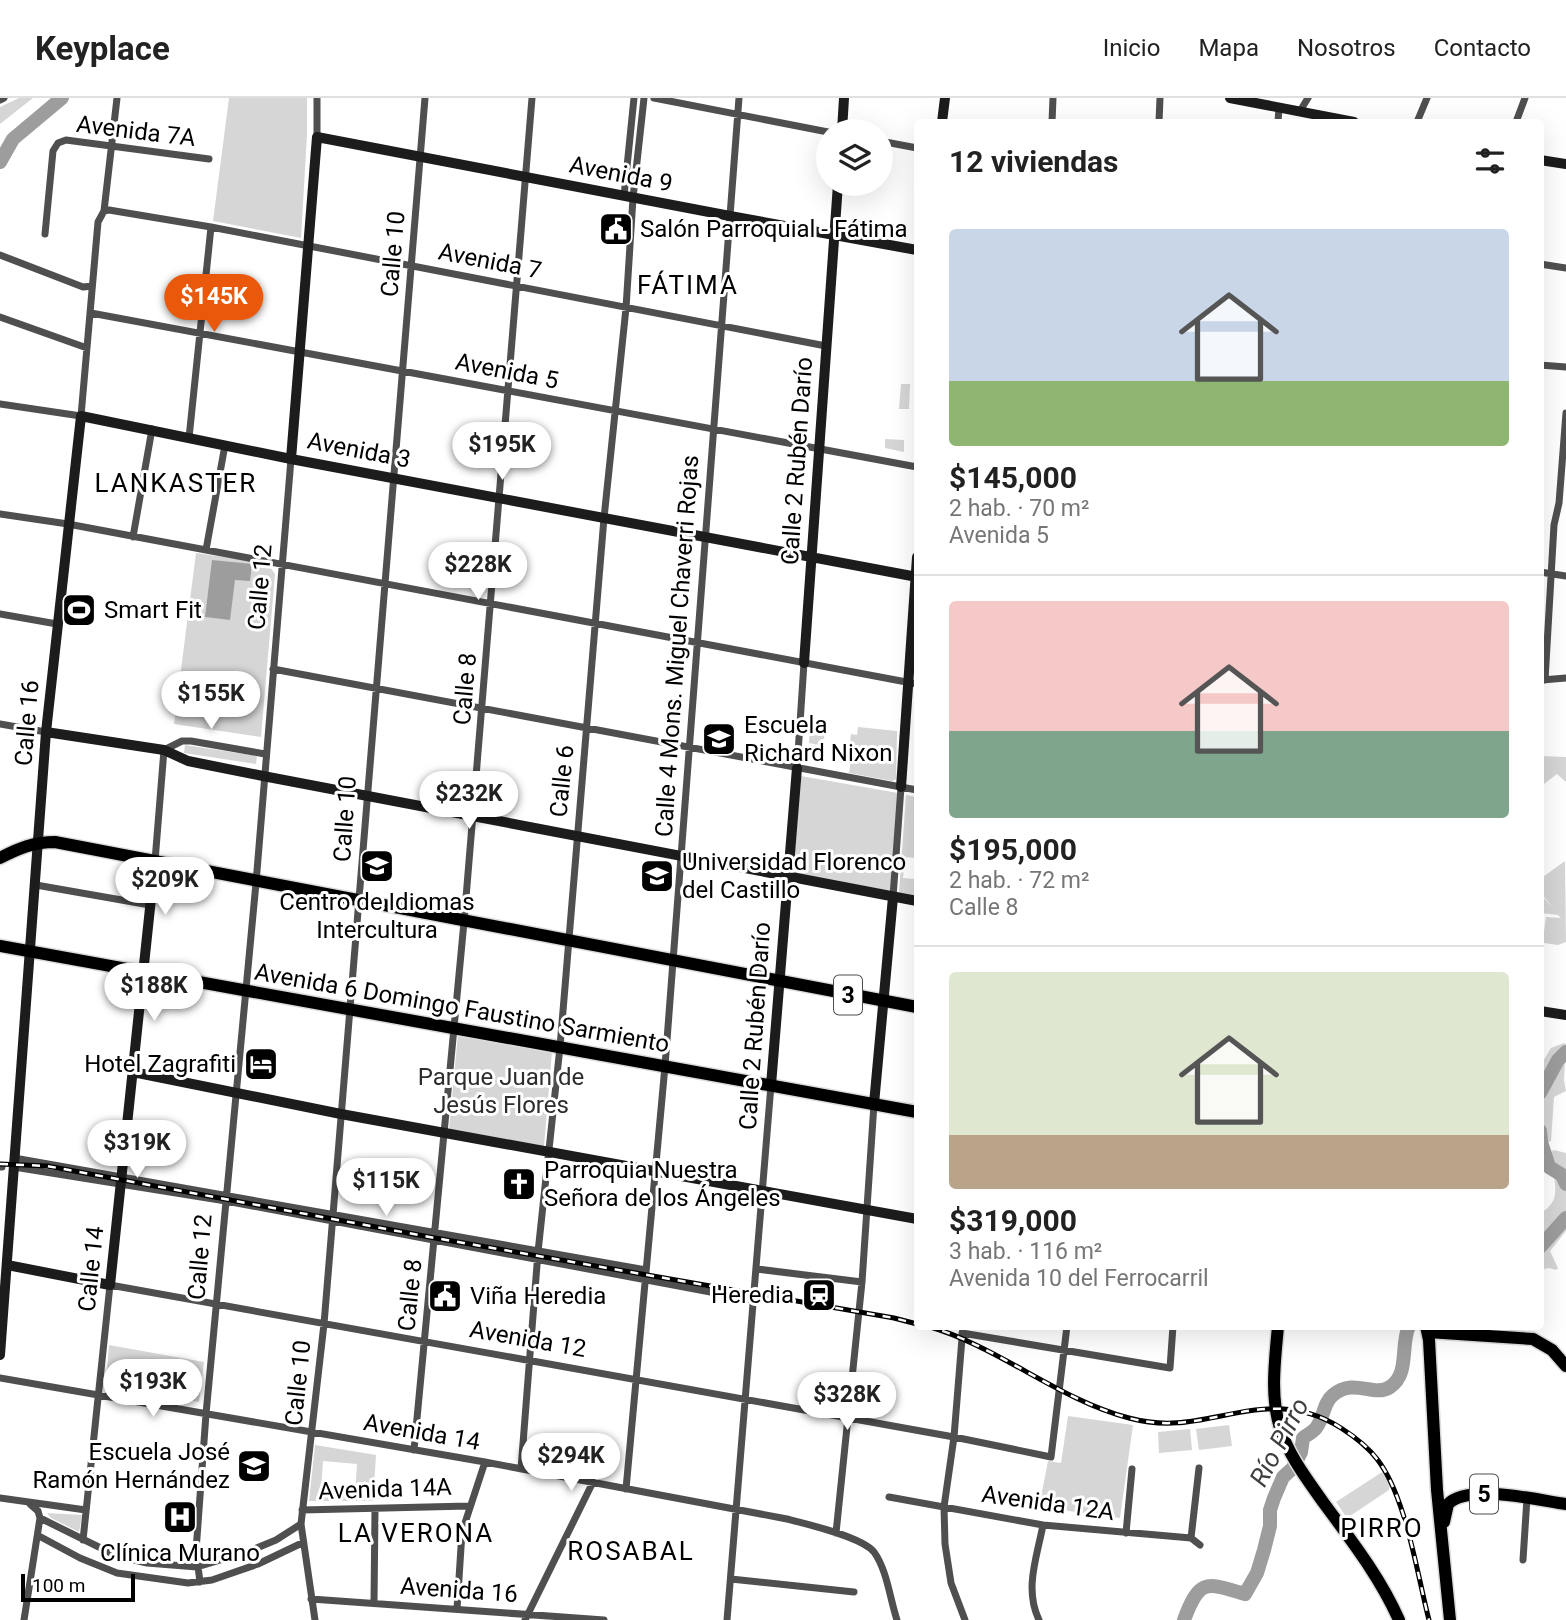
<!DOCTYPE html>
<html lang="es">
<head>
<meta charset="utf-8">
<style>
  :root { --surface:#fff; --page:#f2f2f2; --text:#222; --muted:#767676; --line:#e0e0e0; --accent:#ea580c }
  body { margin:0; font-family:Roboto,sans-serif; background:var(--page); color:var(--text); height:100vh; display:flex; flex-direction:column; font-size:26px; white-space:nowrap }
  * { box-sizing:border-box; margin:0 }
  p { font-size:23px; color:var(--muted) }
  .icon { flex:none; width:38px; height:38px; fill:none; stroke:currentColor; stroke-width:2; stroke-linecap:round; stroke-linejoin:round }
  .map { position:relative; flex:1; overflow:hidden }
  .sheet { position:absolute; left:914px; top:21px; width:630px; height:1211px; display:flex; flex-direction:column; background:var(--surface); border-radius:7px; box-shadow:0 7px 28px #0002 }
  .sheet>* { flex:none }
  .tools { position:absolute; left:816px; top:21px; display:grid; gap:14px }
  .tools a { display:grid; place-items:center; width:77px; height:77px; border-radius:50%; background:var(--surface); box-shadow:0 7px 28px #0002; font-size:35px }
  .scale { position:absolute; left:21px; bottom:18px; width:114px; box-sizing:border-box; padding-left:7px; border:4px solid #000; border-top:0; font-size:19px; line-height:24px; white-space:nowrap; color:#000; -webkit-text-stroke:5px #fff; paint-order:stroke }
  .price { position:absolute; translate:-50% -60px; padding:0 16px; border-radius:24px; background:#fff; color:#222; font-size:23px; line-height:46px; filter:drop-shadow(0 2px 4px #0008) }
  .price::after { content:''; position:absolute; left:50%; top:42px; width:21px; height:16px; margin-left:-10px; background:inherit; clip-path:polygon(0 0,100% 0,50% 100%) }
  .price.on { background:var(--accent); color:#fff }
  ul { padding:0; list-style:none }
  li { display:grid; align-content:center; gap:14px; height:371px; padding:0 35px }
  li+li { border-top:2px solid var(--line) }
  li span { display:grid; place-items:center; height:217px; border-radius:7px; color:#555 }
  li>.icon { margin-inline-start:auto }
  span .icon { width:126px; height:126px; fill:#fffc; stroke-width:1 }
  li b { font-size:30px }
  h2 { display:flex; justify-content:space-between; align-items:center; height:84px; padding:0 35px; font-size:30px }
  header { display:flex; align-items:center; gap:42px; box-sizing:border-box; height:98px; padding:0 35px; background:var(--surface); border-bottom:2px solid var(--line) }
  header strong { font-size:33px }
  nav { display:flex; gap:38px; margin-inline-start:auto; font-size:24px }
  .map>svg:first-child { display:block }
  .green { fill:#d6d6d6; fill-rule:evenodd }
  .water { fill:#9d9d9d }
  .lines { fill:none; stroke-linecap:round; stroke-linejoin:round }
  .river { stroke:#9d9d9d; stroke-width:14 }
  .primary-casing { stroke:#dbdbdb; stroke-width:15 }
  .street { stroke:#4f4f4f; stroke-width:7 }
  .secondary { stroke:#1c1c1c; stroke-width:10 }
  .primary { stroke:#000; stroke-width:12 }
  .rail-casing { stroke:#000; stroke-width:5 }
  .rail { stroke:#fff; stroke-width:2.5; stroke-dasharray:8; stroke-linecap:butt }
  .labels { text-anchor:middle; stroke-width:6; stroke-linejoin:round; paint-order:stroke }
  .shield { fill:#fff; stroke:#4c4c4c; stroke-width:2 }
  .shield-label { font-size:23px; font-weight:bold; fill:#000 }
  .street-label { font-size:24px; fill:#000; stroke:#fff }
  .poi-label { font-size:24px; fill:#000; stroke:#fff; text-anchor:start }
  .park-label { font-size:24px; fill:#2d2d2d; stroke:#fff }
  .neighbourhood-label { font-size:26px; letter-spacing:2px; fill:#000; stroke:#fff }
  .water-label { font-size:26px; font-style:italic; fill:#3e3e3e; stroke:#fff }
</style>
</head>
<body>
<header>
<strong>Keyplace</strong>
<nav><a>Inicio</a><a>Mapa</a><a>Nosotros</a><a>Contacto</a></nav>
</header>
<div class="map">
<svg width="1566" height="1522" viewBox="0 0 1566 1522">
  <rect width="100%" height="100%" fill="#fff"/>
  <path class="green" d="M 19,0 L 33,0 L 0,26 L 0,9 Z
    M 229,0 L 307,0 L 307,37 L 301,140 L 213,123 Z
    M 901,286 L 910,286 L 909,311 L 899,311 Z
    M 885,341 L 904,342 L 904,354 L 885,350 Z
    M 196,455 L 267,465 L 275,476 L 261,639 L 174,626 Z
    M 810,626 L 825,632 L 824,641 L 821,641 L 820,647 L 809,645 Z
    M 858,629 L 897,633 L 896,681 L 892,683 L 849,675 L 852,654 L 849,653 L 851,636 L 857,637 Z
    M 185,647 L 257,658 L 256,666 L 184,655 Z
    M 1540,658 L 1566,659 L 1566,684 L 1557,676 L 1540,689 Z
    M 801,678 L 898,695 L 891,793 L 793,775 Z
    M 906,697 L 917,699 L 917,760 L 905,759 L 903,780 L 915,781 L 917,798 L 899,795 Z
    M 1565,763 L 1566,844 L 1558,847 L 1544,845 L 1543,841 L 1546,819 L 1561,820 L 1558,817 L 1540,815 L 1540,796 L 1554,811 L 1540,794 L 1540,781 Z
    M 458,936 L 552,954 L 544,1048 L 449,1031 Z
    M 1564,945 L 1566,946 L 1564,982 L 1566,993 L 1554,999 L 1551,1043 L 1540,1048 L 1540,968 L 1551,950 Z
    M 1554,1052 L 1566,1055 L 1566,1133 L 1550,1153 L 1558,1170 L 1556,1172 L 1549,1170 L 1540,1172 L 1540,1115 C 1556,1107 1557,1095 1554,1079 L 1540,1069 L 1540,1060 Z
    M 109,1247 L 204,1264 L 199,1304 L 108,1288 L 106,1285 Z
    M 1068,1318 L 1133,1327 L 1120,1420 L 1039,1409 L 1048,1363 L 1061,1365 Z
    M 1229,1327 L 1232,1348 L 1199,1352 L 1196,1331 Z
    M 1190,1331 L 1192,1352 L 1159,1355 L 1158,1334 Z
    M 315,1347 L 376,1357 L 373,1403 L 309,1403 ZM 323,1363 L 357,1366 L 355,1396 L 321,1393 Z
    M 1382,1374 L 1390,1386 L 1389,1392 L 1347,1420 L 1336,1404 Z
    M 47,1415 L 82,1417 L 79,1434 L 51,1420 Z"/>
  <path class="water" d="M 212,462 L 252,466 L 250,483 L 235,482 L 230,522 L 205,519 Z"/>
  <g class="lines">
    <path class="river" d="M 0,64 L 13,41 L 62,0
      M 1540,995 L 1558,962 L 1566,954
      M 1540,1033 L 1541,1044 L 1549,1069 L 1562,1077 L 1566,1086
      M 1540,1149 L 1566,1120
      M 1184,1522 C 1200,1479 1207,1485 1245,1496 L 1257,1475 L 1264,1452 L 1270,1428 L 1270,1412 L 1274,1400 L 1283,1379 L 1293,1370 L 1301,1354 L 1303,1340 C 1307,1337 1313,1334 1316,1330 C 1324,1320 1323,1305 1333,1297 C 1355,1279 1373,1300 1390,1289 C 1410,1276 1400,1247 1409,1228"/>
    <g class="primary-casing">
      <path id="primary" d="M 0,760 C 19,750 34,744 55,744 L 917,909
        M 0,848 L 917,1014
        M 1278,1228 C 1275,1263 1270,1297 1280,1330 C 1289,1358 1307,1381 1323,1404 C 1351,1442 1380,1479 1399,1522
        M 1426,1228 L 1429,1242 L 1437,1392 L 1450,1522
        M 1428,1234 L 1533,1241 L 1552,1252 L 1566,1268
        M 1444,1424 L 1448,1406 C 1469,1385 1537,1402 1566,1406"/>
    </g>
    <path class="street" d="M 317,0 L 317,39
      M 654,0 L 828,34
      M 0,2 L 4,0
      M 1300,13 L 1308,0
      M 1052,24 L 1053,0
      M 1159,24 L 1160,0
      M 1278,24 L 1279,9
      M 1417,24 L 1427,0
      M 1516,24 L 1525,0
      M 880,43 L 917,50
      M 624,98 L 634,0
      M 104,113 L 109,112 L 211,129 L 826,248
      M 45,136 L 53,53 L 58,45 L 66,42 L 209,61
      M 0,157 L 83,189 L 92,188
      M 1540,166 L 1566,170
      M 91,215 L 917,369
      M 0,219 L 87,250
      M 1540,267 L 1566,269
      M 0,306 L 81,318 L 98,124 L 104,113 L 117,0
      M 189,340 L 211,129
      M 0,416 L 68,426 L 917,586
      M 133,439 L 152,331
      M 206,452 L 225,347
      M 1540,474 L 1566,478
      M 0,516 L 57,526
      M 273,571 L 917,692
      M 1542,582 L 1566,580
      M 1545,582 L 1554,427 L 1559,405 L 1566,315
      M 0,626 L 46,634
      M 797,670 L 804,565
      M 155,763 L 164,652 L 182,643 L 191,643 L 265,656
      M 36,787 L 150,807
      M 893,799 L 901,689
      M 14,1060 L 646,1172
      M 0,1069 L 2,1069
      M 14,1069 L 226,1103 L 753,1202
      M 757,1171 L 862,1184
      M 963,1228 L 954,1339 L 944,1409 L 945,1446 L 951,1485 L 965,1522
      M 962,1235 L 1170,1270 L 1173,1228
      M 0,1280 L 485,1364 L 787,1421 C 807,1426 862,1439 874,1454 C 887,1472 890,1501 897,1522
      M 414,1352 L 464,824 L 532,0
      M 521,1371 L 538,1154 L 560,949 L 604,420 L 626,210 L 633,100 L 644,0
      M 626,1391 L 665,968 L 739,0
      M 889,1399 L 1043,1427 L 1191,1440 L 1200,1447
      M 0,1400 L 86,1412
      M 302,1412 L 469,1408
      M 40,1420 L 117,1458 L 147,1465 L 197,1469 L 247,1454 L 276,1442 L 301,1426
      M 836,1435 L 862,1184 L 874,1006
      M 1126,1435 L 1132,1371
      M 39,1438 L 80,1460 L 117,1475 L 188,1485 L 212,1482 L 258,1466 L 302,1445
      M 1191,1440 L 1199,1370
      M 83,1442 L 110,1187 L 954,1339 L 1051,1359 L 1067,1228
      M 1523,1462 L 1527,1400
      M 731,1481 L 854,1494
      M 200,1484 L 196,1453 L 206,1316 L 256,785 L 291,361
      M 311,1501 L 604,1522
      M 374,1505 L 375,1411
      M 457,1511 L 462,1434 L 485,1364
      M 24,1522 L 40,1420 L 38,1413 L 30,1406
      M 315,1522 L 301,1426 L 324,1226 L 425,0
      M 525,1522 L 593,1384
      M 727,1522 L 771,987
      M 1039,1522 C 1024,1491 1037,1459 1043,1427"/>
    <path class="secondary" d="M 1230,0 L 1354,24
      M 942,24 L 945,0
      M 842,33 L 844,0
      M 1540,62 L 1566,66
      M 291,361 L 317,39 L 730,118 L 917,152
      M 804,565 L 838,86
      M 46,634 L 164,652 L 188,663 L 263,678 L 917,803
      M 901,689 L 917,459
      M 1540,913 L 1566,917
      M 133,974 L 341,1016 L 917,1121
      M 771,987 L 797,670
      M 874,1006 L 893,799
      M 7,1167 L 110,1187 L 155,763
      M 0,1257 L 46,634 L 81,318 L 291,361 L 917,479"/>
    <use href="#primary" class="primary"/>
    <g class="rail-casing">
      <path id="rail" d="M 0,1066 L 47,1068 L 435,1140 L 894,1220 L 917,1226
        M 927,1228 C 998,1248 1057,1301 1129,1320 C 1178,1333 1209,1318 1255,1312 C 1285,1308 1315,1313 1341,1330 C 1355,1339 1367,1348 1377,1361 C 1406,1398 1417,1476 1429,1522"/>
    </g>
    <use href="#rail" class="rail"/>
  </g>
  <defs>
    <g id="civic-square" transform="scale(1.75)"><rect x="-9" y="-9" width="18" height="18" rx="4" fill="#000" stroke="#fff"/><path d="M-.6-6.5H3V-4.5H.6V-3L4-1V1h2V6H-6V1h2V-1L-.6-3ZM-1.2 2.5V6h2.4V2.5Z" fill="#fff"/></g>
    <g id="stadium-square" transform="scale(1.75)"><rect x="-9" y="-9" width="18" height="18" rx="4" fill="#000" stroke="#fff"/><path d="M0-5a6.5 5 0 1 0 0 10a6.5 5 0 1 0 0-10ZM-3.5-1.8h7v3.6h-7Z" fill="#fff"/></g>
    <g id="university-square" transform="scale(1.75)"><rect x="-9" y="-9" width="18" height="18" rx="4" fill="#000" stroke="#fff"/><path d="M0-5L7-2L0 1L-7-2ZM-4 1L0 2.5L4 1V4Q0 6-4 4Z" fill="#fff"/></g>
    <g id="hotel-square" transform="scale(1.75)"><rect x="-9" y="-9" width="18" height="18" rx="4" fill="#000" stroke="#fff"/><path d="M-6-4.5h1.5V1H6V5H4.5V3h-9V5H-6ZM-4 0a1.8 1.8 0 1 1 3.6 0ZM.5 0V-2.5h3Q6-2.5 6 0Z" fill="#fff"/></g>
    <g id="church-square" transform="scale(1.75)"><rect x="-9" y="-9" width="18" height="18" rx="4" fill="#000" stroke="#fff"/><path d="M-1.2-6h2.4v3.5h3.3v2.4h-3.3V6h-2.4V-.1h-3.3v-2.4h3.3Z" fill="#fff"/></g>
    <g id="station-square" transform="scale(1.75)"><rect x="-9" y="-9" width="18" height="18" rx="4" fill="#000" stroke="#fff"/><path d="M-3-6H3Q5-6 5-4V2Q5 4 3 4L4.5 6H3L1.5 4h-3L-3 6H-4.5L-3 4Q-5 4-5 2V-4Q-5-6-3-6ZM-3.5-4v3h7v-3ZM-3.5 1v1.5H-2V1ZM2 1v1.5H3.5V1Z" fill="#fff"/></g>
    <g id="school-square" transform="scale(1.75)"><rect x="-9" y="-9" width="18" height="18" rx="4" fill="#000" stroke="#fff"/><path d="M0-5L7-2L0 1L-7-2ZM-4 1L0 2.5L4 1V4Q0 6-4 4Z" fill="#fff"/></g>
    <g id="hospital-square" transform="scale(1.75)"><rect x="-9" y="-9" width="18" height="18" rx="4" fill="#000" stroke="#fff"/><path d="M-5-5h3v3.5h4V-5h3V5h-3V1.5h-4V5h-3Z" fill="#fff"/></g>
  </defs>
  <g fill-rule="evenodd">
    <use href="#civic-square" x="616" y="131"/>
    <use href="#stadium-square" x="79" y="512"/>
    <use href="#university-square" x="719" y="641"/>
    <use href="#university-square" x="377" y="768"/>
    <use href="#university-square" x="657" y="778"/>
    <use href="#hotel-square" x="261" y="966"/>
    <use href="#church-square" x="519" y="1086"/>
    <use href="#station-square" x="819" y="1197"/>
    <use href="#civic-square" x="445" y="1198"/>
    <use href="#school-square" x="254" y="1368"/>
    <use href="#hospital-square" x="180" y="1419"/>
  </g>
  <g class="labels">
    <g class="shield">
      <rect x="834" y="877.5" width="28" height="39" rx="5"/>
      <rect x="1470" y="1376.5" width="28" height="39" rx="5"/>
    </g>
    <g class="shield-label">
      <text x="848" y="905">3</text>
      <text x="1484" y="1404">5</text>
    </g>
    <g class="street-label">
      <text transform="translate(136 33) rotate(7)" y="8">Avenida 7A</text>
      <text transform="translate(621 76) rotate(11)" y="8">Avenida 9</text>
      <text transform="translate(393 156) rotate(-85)" y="8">Calle 10</text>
      <text transform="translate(490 163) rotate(11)" y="8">Avenida 7</text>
      <text transform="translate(507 273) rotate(11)" y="8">Avenida 5</text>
      <text transform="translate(359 352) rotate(11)" y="8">Avenida 3</text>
      <text transform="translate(797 363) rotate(-86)" y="8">Calle 2 Rubén Darío</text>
      <text transform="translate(260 489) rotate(-85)" y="8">Calle 12</text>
      <text transform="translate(677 548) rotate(-86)" y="8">Calle 4 Mons. Miguel Chaverri Rojas</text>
      <text transform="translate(465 591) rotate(-85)" y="8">Calle 8</text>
      <text transform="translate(27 625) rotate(-85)" y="8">Calle 16</text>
      <text transform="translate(562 683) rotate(-84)" y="8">Calle 6</text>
      <text transform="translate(345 721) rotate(-86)" y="8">Calle 10</text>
      <text transform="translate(462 910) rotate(10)" y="8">Avenida 6 Domingo Faustino Sarmiento</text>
      <text transform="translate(755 928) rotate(-86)" y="8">Calle 2 Rubén Darío</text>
      <text transform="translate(200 1159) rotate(-85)" y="8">Calle 12</text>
      <text transform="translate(91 1171) rotate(-84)" y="8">Calle 14</text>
      <text transform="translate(410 1197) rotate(-84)" y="8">Calle 8</text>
      <text transform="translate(528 1241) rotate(10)" y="8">Avenida 12</text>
      <text transform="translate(298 1285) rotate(-84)" y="8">Calle 10</text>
      <text transform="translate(422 1334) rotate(10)" y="8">Avenida 14</text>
      <text transform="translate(385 1391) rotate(-2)" y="8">Avenida 14A</text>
      <text transform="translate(1048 1405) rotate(8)" y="8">Avenida 12A</text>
      <text transform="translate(459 1492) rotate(4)" y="8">Avenida 16</text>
    </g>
    <g class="poi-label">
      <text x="640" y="139">Salón Parroquial - Fátima</text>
      <text x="104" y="520">Smart Fit</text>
      <text x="744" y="635">Escuela<tspan x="744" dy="28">Richard Nixon</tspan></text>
      <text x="682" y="772">Universidad Florenco<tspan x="682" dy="28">del Castillo</tspan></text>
      <text x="377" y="812" text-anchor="middle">Centro de Idiomas<tspan x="377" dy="28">Intercultura</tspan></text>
      <text x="236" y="974" text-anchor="end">Hotel Zagrafiti</text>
      <text x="544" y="1080">Parroquia Nuestra<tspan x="544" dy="28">Señora de los Ángeles</tspan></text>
      <text x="794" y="1205" text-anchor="end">Heredia</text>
      <text x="470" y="1206">Viña Heredia</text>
      <text x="230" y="1362" text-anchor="end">Escuela José<tspan x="230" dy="28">Ramón Hernández</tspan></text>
      <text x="180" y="1463" text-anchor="middle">Clínica Murano</text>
    </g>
    <g class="park-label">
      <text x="501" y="987">Parque Juan de<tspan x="501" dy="28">Jesús Flores</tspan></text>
    </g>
    <g class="neighbourhood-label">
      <text x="688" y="196">FÁTIMA</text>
      <text x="176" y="394">LANKASTER</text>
      <text x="1382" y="1439">PIRRO</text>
      <text x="416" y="1444">LA VERONA</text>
      <text x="631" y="1462">ROSABAL</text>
    </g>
    <g class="water-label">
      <text transform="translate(1279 1344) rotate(-62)" y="9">Río Pirro</text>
    </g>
  </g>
</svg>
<div class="tools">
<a><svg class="icon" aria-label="layers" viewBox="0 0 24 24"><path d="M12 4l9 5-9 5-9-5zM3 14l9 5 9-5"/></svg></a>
</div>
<div class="scale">100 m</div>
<b class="price on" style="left:214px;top:236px">$145K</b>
<b class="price" style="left:502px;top:384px">$195K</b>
<b class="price" style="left:478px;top:504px">$228K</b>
<b class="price" style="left:211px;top:633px">$155K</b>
<b class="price" style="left:469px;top:733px">$232K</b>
<b class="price" style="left:165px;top:819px">$209K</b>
<b class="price" style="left:154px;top:925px">$188K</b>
<b class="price" style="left:137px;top:1082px">$319K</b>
<b class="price" style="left:386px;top:1120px">$115K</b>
<b class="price" style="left:153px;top:1321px">$193K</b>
<b class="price" style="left:847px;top:1334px">$328K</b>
<b class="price" style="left:571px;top:1395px">$294K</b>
<section class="sheet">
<h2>12 viviendas<svg class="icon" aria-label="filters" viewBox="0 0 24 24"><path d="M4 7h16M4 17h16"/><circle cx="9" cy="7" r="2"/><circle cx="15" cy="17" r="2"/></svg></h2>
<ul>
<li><span style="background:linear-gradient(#c9d6e8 70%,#8fb573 0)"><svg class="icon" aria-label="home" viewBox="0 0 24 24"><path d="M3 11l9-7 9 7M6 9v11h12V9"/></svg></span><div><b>$145,000</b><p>2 hab. · 70 m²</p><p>Avenida 5</p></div></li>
<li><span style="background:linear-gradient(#f6c9c9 60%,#7fa58c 0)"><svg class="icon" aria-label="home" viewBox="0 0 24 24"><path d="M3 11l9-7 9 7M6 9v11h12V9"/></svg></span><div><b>$195,000</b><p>2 hab. · 72 m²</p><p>Calle 8</p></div></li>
<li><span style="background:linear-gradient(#dfe7d0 75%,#b9a48a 0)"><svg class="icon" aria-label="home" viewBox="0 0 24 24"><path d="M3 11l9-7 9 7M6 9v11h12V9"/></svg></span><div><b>$319,000</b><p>3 hab. · 116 m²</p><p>Avenida 10 del Ferrocarril</p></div></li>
</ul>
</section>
</div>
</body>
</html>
